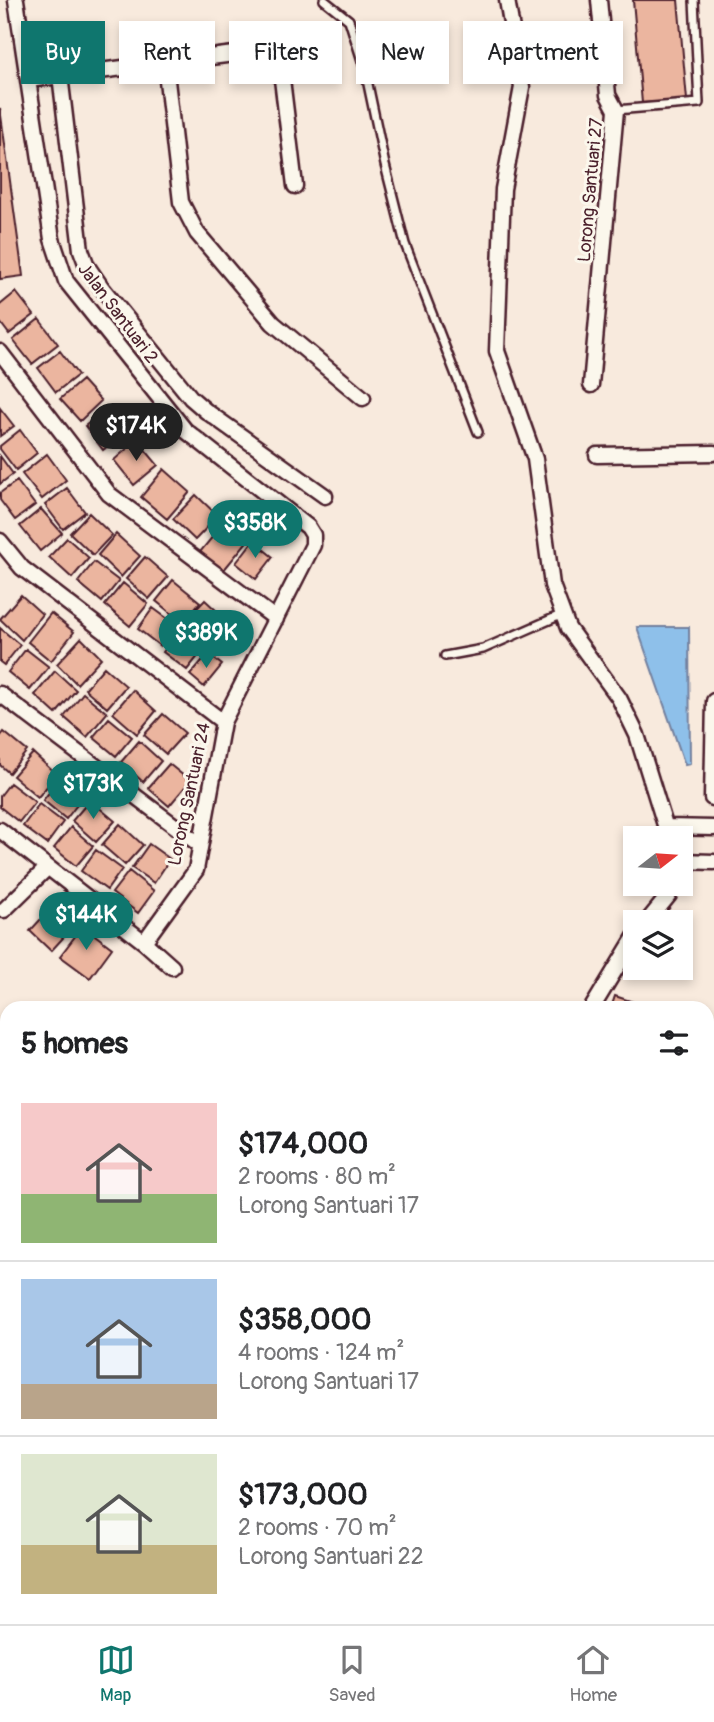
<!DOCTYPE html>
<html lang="en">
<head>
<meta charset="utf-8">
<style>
  :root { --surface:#fff; --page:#f2f2f2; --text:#202124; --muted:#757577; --line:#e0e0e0; --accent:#0f766e }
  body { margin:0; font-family:Pangolin,sans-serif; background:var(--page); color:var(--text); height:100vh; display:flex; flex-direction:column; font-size:26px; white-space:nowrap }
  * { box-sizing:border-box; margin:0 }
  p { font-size:23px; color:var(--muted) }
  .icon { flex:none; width:38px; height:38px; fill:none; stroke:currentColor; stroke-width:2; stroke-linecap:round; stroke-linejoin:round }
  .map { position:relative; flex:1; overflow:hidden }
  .details { position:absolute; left:0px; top:1001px; width:714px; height:623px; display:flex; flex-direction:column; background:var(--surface); border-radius:21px 21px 0 0; box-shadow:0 4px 10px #0003 }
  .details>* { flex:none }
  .banner { position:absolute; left:21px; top:21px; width:672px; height:63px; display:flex; gap:14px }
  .needle { width:46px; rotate:73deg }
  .buttons { position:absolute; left:623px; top:826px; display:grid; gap:14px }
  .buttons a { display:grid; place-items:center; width:70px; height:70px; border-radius:0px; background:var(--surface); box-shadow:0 4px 10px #0003; font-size:35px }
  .price { position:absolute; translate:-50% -60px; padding:0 16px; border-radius:24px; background:var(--accent); color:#fff; font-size:23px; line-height:46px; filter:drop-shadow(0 2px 4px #0008) }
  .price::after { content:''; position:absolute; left:50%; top:42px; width:21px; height:16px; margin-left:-10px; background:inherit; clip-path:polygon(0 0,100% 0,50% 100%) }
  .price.on { background:#222; color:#fff }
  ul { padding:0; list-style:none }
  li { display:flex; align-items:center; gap:21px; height:175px; padding:0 21px }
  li+li { border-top:2px solid var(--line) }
  li span { display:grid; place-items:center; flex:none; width:196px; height:140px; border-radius:0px; color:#555 }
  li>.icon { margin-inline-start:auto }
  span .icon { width:84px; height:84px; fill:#fffc; stroke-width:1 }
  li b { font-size:30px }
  h2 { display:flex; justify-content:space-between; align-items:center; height:84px; padding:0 21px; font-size:30px }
  .chip { padding:0 24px; border-radius:0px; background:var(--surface); box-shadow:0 4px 10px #0003; font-size:24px; line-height:63px }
  .chip.on { background:var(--accent); color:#fff }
  .menu { display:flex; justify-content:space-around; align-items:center; height:98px; border-top:2px solid var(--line); background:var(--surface); font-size:19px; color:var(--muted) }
  .menu a { display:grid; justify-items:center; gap:4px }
  .menu .on { color:var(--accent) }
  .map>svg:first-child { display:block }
  .water { fill:#8ec0ea; stroke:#73809e; stroke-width:2 }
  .building { fill:#ebb59f; stroke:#4a1f2b; stroke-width:2 }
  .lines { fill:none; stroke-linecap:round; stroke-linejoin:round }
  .lane-casing { stroke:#4a1f2b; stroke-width:12 }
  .street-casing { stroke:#4a1f2b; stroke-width:19 }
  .path { stroke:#4a1f2b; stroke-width:2.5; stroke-dasharray:7 5; stroke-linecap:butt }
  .lane { stroke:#fbf7ec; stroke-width:7 }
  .street { stroke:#fbf7ec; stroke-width:14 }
  .labels { text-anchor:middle; stroke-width:6; stroke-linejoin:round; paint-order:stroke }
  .street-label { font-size:18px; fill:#4a1f2b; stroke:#fbf7ec }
</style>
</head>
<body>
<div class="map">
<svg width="714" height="1624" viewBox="0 0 714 1624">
  <rect width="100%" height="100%" fill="#f8eadd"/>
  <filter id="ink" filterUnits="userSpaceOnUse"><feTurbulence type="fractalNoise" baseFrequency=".0143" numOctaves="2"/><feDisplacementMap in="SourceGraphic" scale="14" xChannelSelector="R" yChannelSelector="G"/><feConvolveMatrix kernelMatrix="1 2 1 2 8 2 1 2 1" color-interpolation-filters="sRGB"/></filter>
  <g filter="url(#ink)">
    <path class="water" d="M 637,627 L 689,627 L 690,764 L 685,765 Z"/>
    <path class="building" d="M 633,0 L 678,0 L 687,100 L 642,103 Z
      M 0,108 L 23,276 L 0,279 Z
      M 16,292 L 34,315 L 9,334 L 0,322 L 0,305 Z
      M 39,319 L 58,344 L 32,364 L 13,340 Z
      M 60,351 L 78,375 L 56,392 L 38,368 Z
      M 82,380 L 101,401 L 80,421 L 60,399 Z
      M 0,408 L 14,426 L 0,436 Z
      M 108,408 L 126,432 L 103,450 L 85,426 Z
      M 20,430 L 37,453 L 16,470 L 0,449 L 0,446 Z
      M 137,440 L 158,465 L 134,485 L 114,460 Z
      M 47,454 L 66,480 L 42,499 L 22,474 Z
      M 0,456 L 13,474 L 0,484 Z
      M 164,469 L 190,492 L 167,519 L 141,497 Z
      M 17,481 L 35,505 L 15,520 L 0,500 L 0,493 Z
      M 67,488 L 85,512 L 63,529 L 45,505 Z
      M 196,495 L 218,516 L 195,540 L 173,519 Z
      M 41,509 L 62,533 L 40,551 L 20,526 Z
      M 89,513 L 112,535 L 93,555 L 70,533 Z
      M 227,519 L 250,538 L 223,571 L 200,552 Z
      M 116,534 L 140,556 L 121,577 L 98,555 Z
      M 67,538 L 89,558 L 72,578 L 49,557 Z
      M 253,541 L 273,557 L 256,579 L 236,563 Z
      M 145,557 L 168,577 L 149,599 L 126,579 Z
      M 94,562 L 119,581 L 102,602 L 78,582 Z
      M 173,580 L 200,602 L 183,623 L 156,601 Z
      M 123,583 L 148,604 L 130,626 L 105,605 Z
      M 21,595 L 42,614 L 22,640 L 0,619 Z
      M 205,600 L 229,622 L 207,647 L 183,623 Z
      M 153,608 L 176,625 L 160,646 L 138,629 Z
      M 51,613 L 74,632 L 51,661 L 28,642 Z
      M 0,628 L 20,645 L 4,665 L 0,662 Z
      M 180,630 L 204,649 L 187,670 L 163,652 Z
      M 81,638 L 101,658 L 77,684 L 57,664 Z
      M 26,649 L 49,667 L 30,690 L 8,672 Z
      M 208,654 L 222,665 L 204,687 L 190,675 Z
      M 104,667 L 126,686 L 107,708 L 85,689 Z
      M 55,671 L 76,690 L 56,714 L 35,695 Z
      M 133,690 L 156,711 L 137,734 L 113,713 Z
      M 83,693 L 107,713 L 87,737 L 64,717 Z
      M 163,714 L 185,733 L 166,754 L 144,735 Z
      M 109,718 L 132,737 L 116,756 L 93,737 Z
      M 4,732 L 27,751 L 9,773 L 0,765 L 0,737 Z
      M 139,741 L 161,761 L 143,782 L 121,762 Z
      M 33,753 L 57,775 L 38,797 L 13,776 Z
      M 169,764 L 190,781 L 169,806 L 148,788 Z
      M 60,779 L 83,797 L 66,819 L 43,800 Z
      M 10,783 L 35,802 L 19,822 L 0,807 L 0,796 Z
      M 90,800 L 115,821 L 96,842 L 72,821 Z
      M 39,804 L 63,822 L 47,844 L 23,826 Z
      M 120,824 L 143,845 L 125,865 L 102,845 Z
      M 71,827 L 93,846 L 76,866 L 54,848 Z
      M 149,844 L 170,859 L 154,883 L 132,868 Z
      M 96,850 L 122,869 L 107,890 L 81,871 Z
      M 129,871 L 154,891 L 138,913 L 112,893 Z
      M 53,906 L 74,926 L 51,951 L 30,931 Z
      M 83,926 L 112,948 L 90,978 L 60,956 Z
      M 615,996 L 651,1008 L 611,1008 Z"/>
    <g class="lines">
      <g class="lane-casing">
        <path id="lane" d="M 324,0 L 349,20 L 365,70 L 385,165 L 405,244 L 478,432
          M 616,110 L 699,103 L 694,0
          M 445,656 L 483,649 L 563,614"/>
      </g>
      <g class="street-casing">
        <path id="street" d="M 16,0 L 52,239 L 66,281 L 185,430 L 308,527 L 313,535 L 313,545 L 223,722 L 196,870 L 144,942
          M 507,0 L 522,87 L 503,189 L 497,351 L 535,459 L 552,585 L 568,628 L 619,698 L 637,735 L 669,838
          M 165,63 L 181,202 L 197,233 L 273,323 L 363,398
          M 60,75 L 81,250 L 87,266 L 102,288 L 191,398 L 206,411 L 325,496
          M 28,80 L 258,51 L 281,71 L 295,186
          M 0,352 L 109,494 L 276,619
          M 591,385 L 616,110 L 608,95 L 599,0
          M 597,455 L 714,453
          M 0,541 L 22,568 L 223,722
          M 0,694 L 200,845
          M 712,798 L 714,701
          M 667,827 L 714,828
          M 0,830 L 144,942 L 172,967
          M 681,861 L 714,862
          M 4,910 L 47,868
          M 647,922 L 669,895 L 672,884
          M 592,1008 L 635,937
          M 79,1624 L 83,1617"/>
      </g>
      <path class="path" d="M 294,1617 L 298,1624"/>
      <use href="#lane" class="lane"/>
      <use href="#street" class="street"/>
    </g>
  </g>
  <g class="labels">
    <g class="street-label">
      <text transform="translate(590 190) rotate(-85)" y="6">Lorong Santuari 27</text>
      <text transform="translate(118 313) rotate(53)" y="6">Jalan Santuari 2</text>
      <text transform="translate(189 794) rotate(-78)" y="6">Lorong Santuari 24</text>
    </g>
  </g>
</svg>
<div class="buttons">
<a><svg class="needle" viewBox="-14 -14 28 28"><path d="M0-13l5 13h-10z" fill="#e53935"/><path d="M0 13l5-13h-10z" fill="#757577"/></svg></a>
<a><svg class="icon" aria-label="layers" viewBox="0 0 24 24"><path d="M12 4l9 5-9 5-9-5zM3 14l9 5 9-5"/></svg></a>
</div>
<b class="price on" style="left:136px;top:463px">$174K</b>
<b class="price" style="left:255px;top:560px">$358K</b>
<b class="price" style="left:206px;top:670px">$389K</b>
<b class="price" style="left:93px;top:821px">$173K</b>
<b class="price" style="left:86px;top:952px">$144K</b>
<div class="banner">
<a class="chip on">Buy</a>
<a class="chip">Rent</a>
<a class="chip">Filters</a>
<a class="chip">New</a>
<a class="chip">Apartment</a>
</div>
<section class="details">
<h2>5 homes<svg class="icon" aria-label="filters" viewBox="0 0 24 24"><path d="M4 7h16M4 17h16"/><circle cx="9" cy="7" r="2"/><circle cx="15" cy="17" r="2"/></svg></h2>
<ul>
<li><span style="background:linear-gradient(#f6c9c9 65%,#8fb573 0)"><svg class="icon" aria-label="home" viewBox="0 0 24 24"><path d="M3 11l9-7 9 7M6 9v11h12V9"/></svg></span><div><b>$174,000</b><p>2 rooms · 80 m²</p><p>Lorong Santuari 17</p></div></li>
<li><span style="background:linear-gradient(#a9c7e8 75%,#b9a48a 0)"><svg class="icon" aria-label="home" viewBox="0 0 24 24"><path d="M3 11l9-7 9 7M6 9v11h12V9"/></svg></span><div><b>$358,000</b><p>4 rooms · 124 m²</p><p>Lorong Santuari 17</p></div></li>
<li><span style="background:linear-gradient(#dfe7d0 65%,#c2b280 0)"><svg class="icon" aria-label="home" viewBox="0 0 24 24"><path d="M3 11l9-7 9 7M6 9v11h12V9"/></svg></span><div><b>$173,000</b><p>2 rooms · 70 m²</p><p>Lorong Santuari 22</p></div></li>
</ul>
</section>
</div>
<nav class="menu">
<a class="on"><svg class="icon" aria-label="map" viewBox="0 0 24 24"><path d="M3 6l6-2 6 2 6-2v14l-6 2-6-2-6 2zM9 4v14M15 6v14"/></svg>Map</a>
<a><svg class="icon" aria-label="saved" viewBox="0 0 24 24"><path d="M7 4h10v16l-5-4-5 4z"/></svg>Saved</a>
<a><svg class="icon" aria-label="home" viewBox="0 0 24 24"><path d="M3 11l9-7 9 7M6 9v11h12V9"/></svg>Home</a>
</nav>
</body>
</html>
